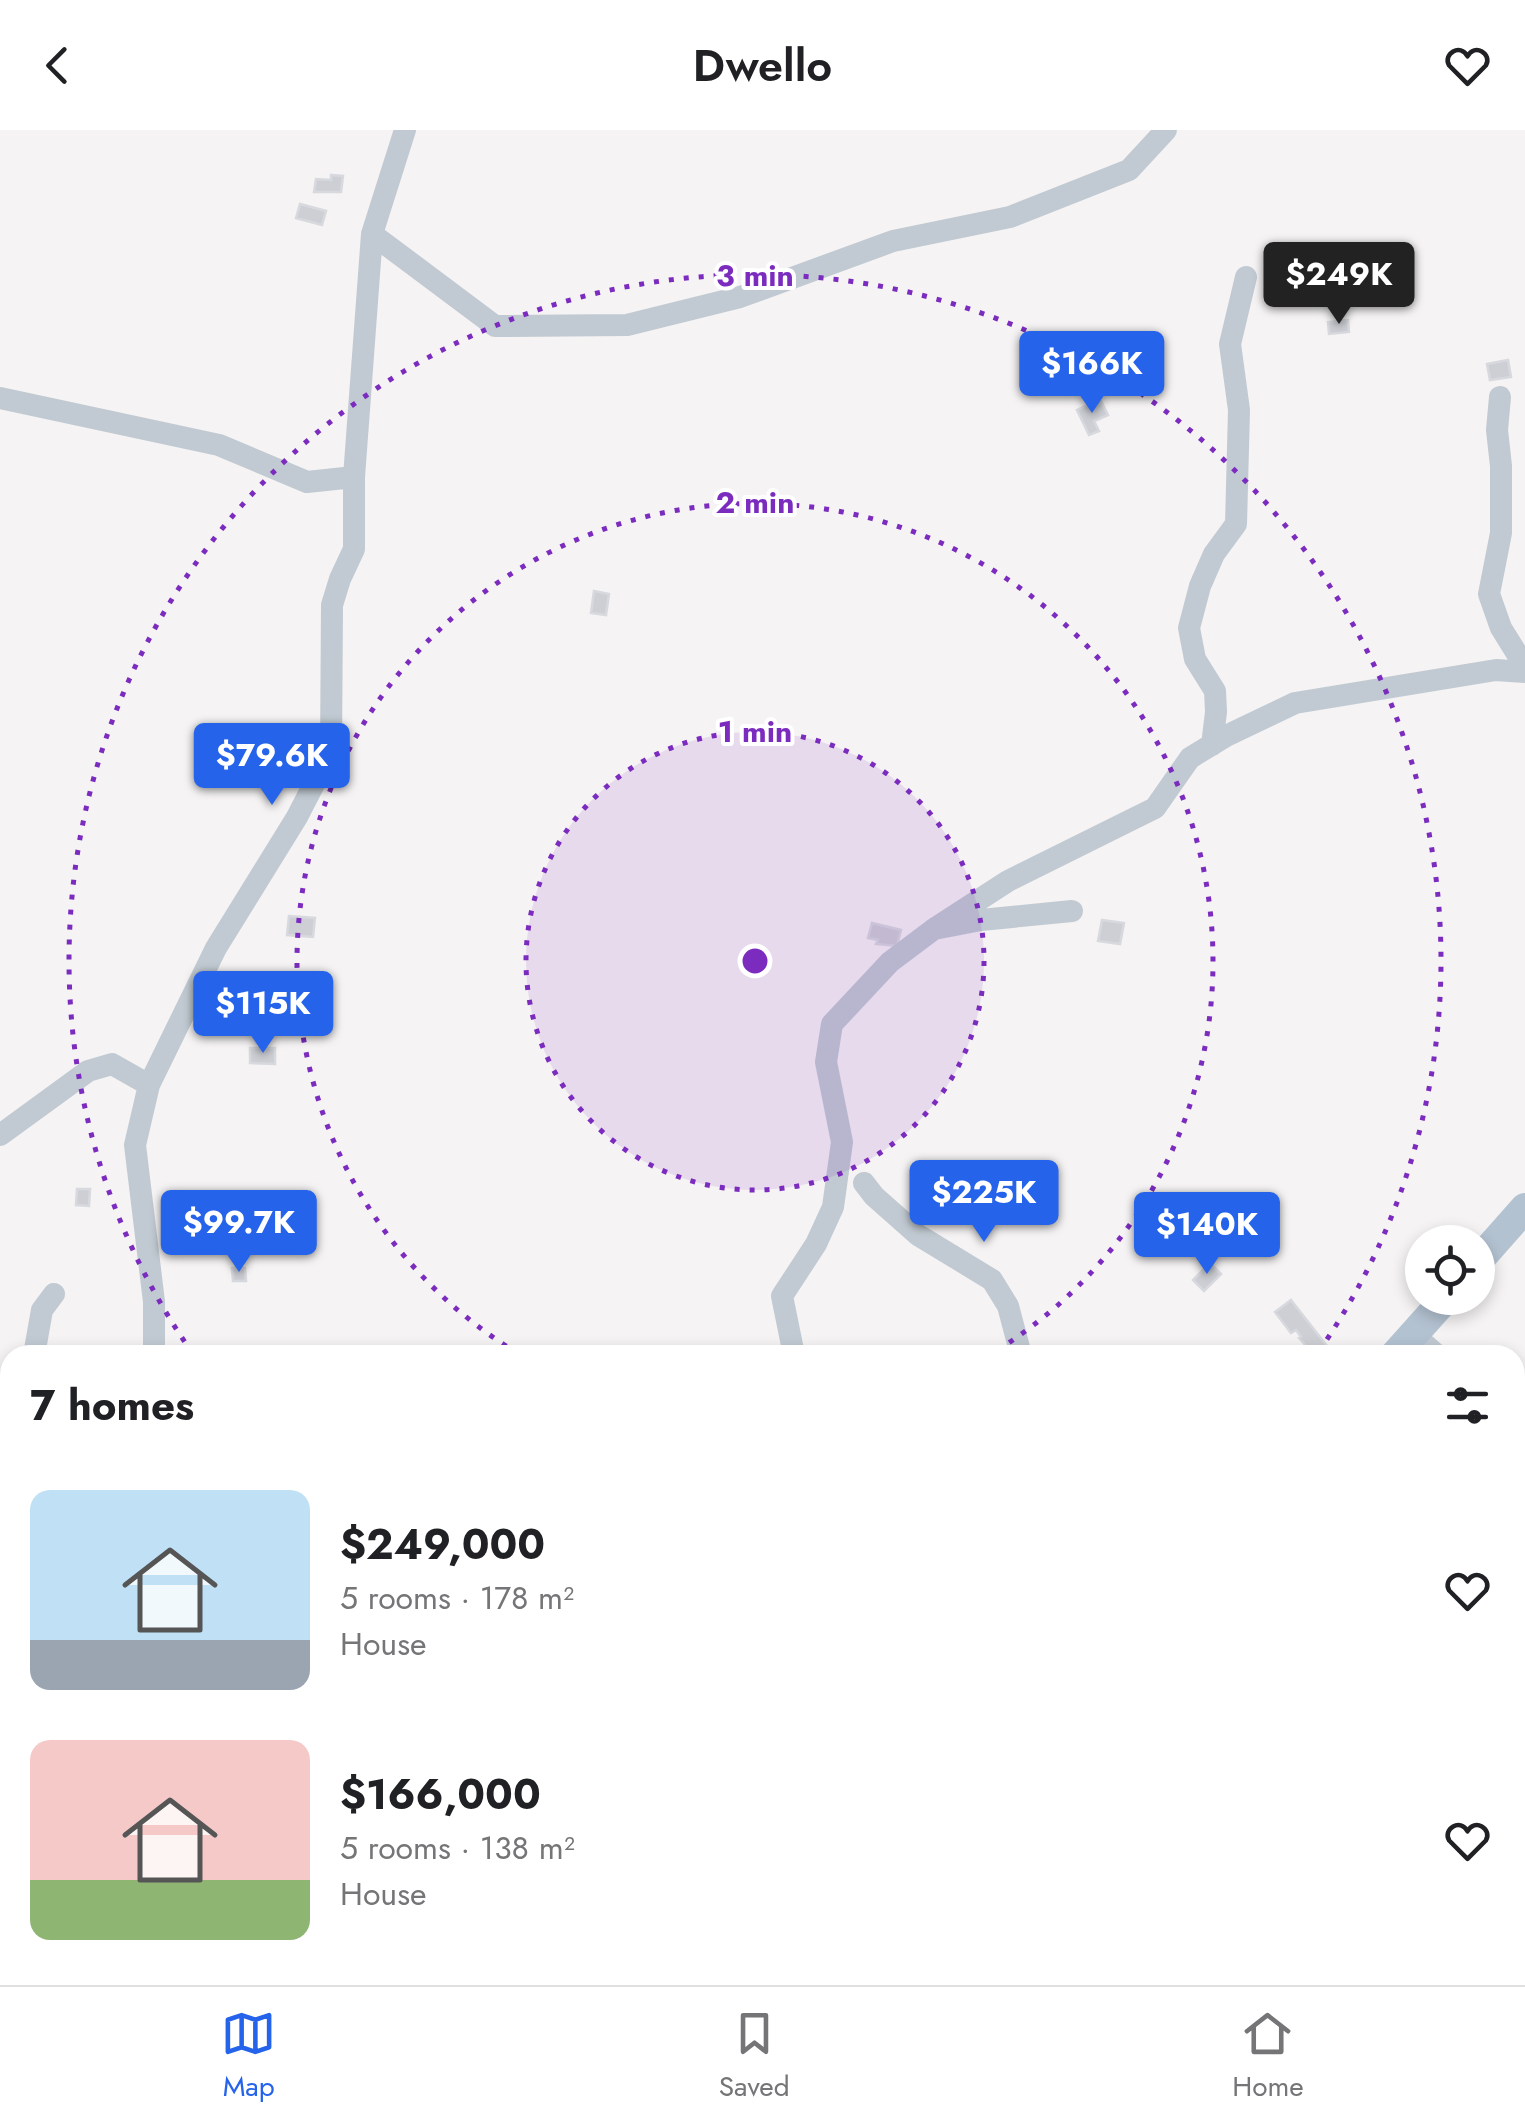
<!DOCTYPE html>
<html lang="en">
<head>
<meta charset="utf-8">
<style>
  :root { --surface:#fff; --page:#f6f6f6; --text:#202124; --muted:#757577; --line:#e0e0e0; --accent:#2563eb }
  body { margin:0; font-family:Jost,sans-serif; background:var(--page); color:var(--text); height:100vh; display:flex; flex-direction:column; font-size:38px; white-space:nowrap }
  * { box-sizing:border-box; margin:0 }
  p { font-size:32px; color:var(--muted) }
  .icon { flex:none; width:55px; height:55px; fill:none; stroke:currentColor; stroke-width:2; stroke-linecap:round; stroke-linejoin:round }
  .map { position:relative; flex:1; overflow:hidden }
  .drawer { position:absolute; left:0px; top:1215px; width:1525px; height:640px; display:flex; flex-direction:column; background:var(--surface); border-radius:30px 30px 0 0; box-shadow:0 5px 15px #0003 }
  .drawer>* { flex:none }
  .fabs { position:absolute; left:1405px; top:1095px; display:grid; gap:20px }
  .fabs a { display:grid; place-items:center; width:90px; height:90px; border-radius:50%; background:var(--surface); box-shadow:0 5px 15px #0003; font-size:50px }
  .price { position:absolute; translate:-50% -85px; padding:0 22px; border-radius:10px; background:var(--accent); color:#fff; font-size:32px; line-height:65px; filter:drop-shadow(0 2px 5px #0008) }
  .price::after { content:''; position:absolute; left:50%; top:60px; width:30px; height:22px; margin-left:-15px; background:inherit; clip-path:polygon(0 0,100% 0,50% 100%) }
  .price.active { background:#222; color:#fff }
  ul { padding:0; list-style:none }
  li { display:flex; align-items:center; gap:30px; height:250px; padding:0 30px }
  li span { display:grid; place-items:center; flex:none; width:280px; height:200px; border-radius:20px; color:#555 }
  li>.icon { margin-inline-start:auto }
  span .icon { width:120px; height:120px; fill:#fffc; stroke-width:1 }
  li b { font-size:42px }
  h2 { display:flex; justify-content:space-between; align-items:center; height:120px; padding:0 30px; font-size:42px }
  header { display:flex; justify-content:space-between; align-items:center; height:130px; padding:0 30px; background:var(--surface); font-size:45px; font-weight:600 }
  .menu { display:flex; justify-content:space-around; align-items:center; height:140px; border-top:2px solid var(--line); background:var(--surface); font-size:28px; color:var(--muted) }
  .menu a { display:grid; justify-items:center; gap:5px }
  .menu .active { color:var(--accent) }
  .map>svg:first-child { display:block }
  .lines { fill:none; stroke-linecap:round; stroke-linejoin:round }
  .stream { stroke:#90daee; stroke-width:6 }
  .building { fill:#cdcfd5; stroke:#d7d9de; stroke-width:2.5 }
  .minor { stroke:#c1cad2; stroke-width:22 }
  .major { stroke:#b3c2d1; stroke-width:30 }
  .ring { fill:none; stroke:#7b2cbf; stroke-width:5; stroke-dasharray:5 10 }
  .centre { fill:#7b2cbf; stroke:#fff; stroke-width:5 }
  .ring-label { font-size:30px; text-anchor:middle; font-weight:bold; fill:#7b2cbf; stroke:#fff; stroke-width:8; stroke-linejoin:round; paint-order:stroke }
</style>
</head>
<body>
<header><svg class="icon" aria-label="back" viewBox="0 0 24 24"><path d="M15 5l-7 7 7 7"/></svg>Dwello<svg class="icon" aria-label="heart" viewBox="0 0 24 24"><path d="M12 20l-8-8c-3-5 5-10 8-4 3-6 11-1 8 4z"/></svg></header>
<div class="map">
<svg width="1525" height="1855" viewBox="0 0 1525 1855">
  <rect width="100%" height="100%" fill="#f5f3f3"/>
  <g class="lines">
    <path class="stream" d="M 1515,1742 L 1525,1746"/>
  </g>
  <path class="building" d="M 331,45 L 343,46 L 341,62 L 314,62 L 316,49 L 331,50 Z
    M 300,74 L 326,81 L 322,95 L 296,88 Z
    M 1348,190 L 1349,202 L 1329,204 L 1328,192 Z
    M 1508,230 L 1511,247 L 1490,250 L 1487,234 Z
    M 1100,269 L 1108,285 L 1094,291 L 1099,301 L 1089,305 L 1077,280 Z
    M 594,461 L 609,464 L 606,485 L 591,483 Z
    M 289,786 L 315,788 L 313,807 L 287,805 Z
    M 1102,790 L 1124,793 L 1120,814 L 1098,811 Z
    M 872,793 L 901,800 L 897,816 L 876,814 L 878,810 L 868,808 Z
    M 250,918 L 275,918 L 275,934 L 250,933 Z
    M 77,1059 L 90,1059 L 89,1076 L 76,1075 Z
    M 1210,1133 L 1221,1144 L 1204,1161 L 1193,1150 Z
    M 232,1138 L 245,1138 L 246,1151 L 233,1151 Z
    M 1291,1170 L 1327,1216 L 1314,1225 L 1299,1208 L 1301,1207 L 1296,1200 L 1291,1203 L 1275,1182 Z"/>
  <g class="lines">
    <path class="minor" d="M 372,104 L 495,196 L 627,195 L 740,167 L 893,111 L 1010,87 L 1129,40 L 1166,0
      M 1500,267 L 1497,300 L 1501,336 L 1501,403 L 1489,464 L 1501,498 L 1519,527 L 1525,530
      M 0,268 L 219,315 L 307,352 L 354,347
      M 1212,615 L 1216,582 L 1215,561 L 1195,529 L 1189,498 L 1200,456 L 1214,424 L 1236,394 L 1239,280 L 1230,214 L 1246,147
      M 934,799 L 1008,751 L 1155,678 L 1190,628 L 1226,606 L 1295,573 L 1496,540 L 1525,542
      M 0,1005 L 88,941 L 112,934 L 149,955
      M 864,1053 L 874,1066 L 918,1105 L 992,1150 L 1008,1176 L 1021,1225
      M 1413,1204 L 1437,1225
      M 34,1225 L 42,1180 L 54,1164
      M 154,1225 L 154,1172 L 135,1015 L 149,955 L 216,818 L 297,687 L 331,621 L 332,475 L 340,449 L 354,419 L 354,347 L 372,104 L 405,0
      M 794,1225 L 782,1166 L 816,1114 L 833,1077 L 842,1012 L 826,932 L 832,894 L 890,832 L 934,799 L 981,790 L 1072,781
      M 1515,1290 L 1525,1294
      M 0,1335 L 10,1323
      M 0,1690 L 10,1700
      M 1427,1845 L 1440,1855
      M 239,1855 L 258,1845"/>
    <path class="major" d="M 1478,1131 L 1525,1078
      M 1395,1225 L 1446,1168
      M 842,1855 L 851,1845"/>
  </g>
  <circle cx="755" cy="831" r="229" fill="#7b2cbf" fill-opacity=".12"/>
  <g class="ring">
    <circle cx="755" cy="831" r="229"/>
    <path d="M519 1224A458 458 0 1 1 991 1224"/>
    <path d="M193 1224A686 686 0 1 1 1317 1224"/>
  </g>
  <circle cx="755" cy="831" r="15" class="centre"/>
  <g class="ring-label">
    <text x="755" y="156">3 min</text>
    <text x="755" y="383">2 min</text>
    <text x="755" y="612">1 min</text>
  </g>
</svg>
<div class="fabs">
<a><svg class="icon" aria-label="locate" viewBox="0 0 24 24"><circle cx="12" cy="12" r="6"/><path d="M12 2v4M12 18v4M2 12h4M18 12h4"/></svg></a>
</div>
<b class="price active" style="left:1339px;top:197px">$249K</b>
<b class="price" style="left:1092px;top:286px">$166K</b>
<b class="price" style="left:272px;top:678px">$79.6K</b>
<b class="price" style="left:263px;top:926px">$115K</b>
<b class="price" style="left:984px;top:1115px">$225K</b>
<b class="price" style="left:239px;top:1145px">$99.7K</b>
<b class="price" style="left:1207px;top:1147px">$140K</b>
<section class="drawer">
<h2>7 homes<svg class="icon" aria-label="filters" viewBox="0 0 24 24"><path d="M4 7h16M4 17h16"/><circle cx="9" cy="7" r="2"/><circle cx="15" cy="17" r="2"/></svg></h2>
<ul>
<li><span style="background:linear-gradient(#bfe0f5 75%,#9aa5b1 0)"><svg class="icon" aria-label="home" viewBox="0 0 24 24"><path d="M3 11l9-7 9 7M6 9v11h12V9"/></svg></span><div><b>$249,000</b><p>5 rooms · 178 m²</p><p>House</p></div><svg class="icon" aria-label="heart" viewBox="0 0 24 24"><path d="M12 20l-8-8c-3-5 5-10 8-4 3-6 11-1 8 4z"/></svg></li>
<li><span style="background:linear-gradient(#f6c9c9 70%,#8fb573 0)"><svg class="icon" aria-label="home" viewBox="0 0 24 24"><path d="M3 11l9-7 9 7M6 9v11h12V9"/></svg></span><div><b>$166,000</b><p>5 rooms · 138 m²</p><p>House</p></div><svg class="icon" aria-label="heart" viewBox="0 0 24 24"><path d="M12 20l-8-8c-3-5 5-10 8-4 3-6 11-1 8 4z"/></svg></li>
</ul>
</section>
</div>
<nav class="menu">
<a class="active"><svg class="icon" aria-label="map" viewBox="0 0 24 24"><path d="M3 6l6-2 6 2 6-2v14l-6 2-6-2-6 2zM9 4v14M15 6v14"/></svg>Map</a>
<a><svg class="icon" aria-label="saved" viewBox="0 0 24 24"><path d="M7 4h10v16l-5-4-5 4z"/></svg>Saved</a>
<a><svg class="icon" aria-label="home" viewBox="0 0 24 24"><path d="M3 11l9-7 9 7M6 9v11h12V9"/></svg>Home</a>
</nav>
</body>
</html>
